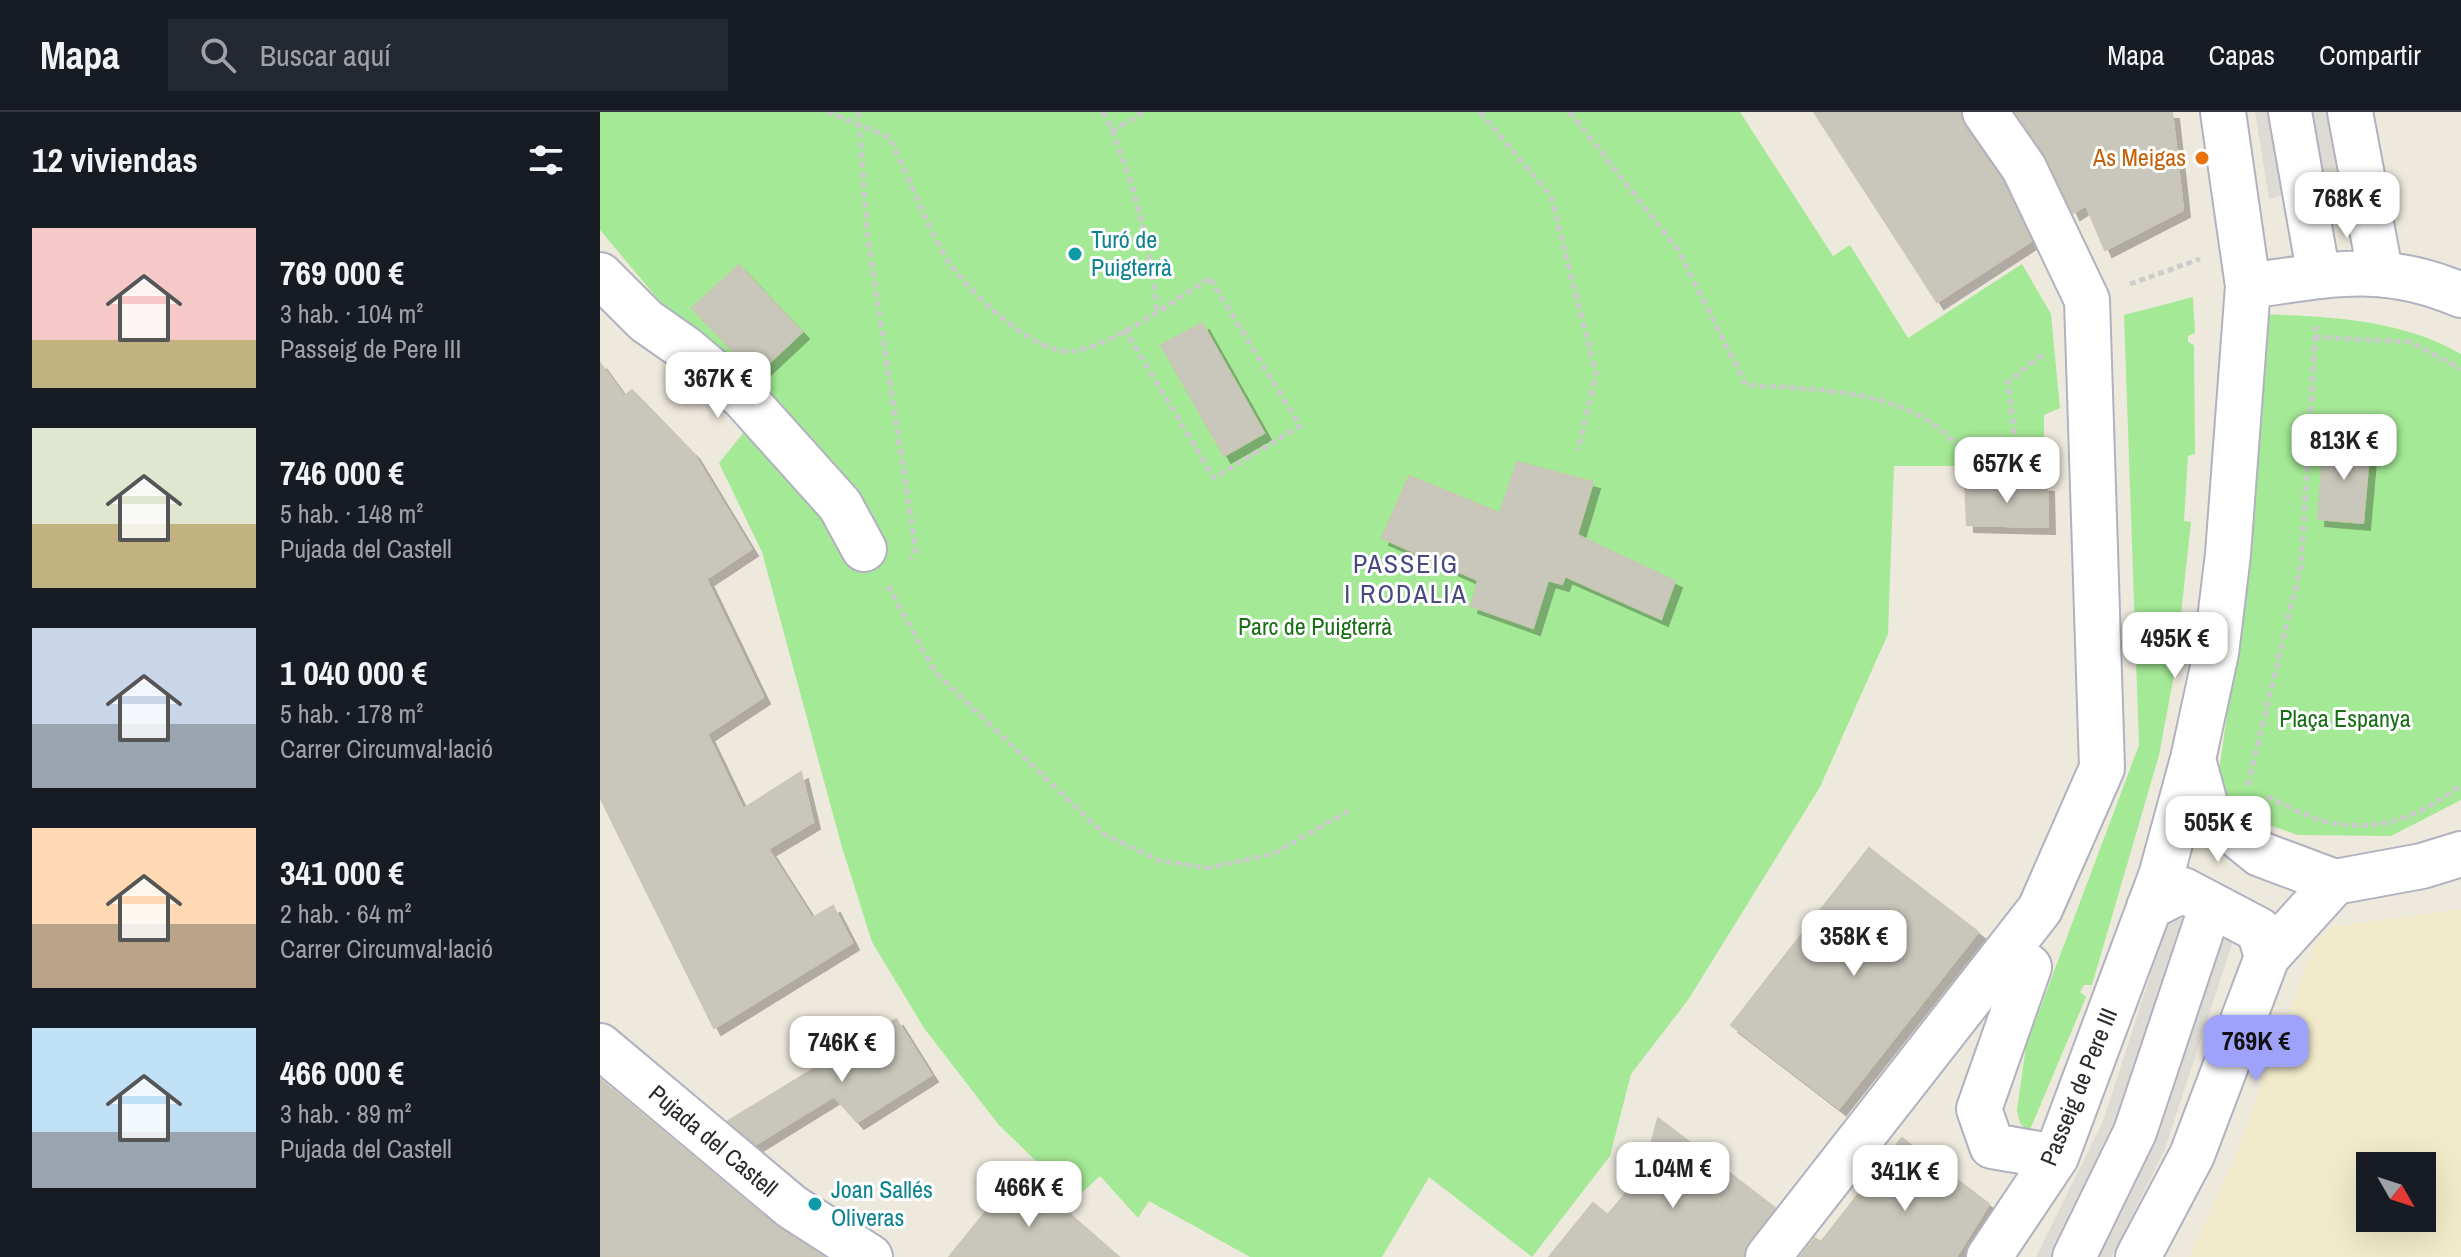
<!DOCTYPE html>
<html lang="es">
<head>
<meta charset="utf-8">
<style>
  :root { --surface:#171b24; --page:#242831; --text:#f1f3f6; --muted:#9ea1a6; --line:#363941; --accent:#9ea2fa }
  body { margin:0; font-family:"Archivo Narrow",sans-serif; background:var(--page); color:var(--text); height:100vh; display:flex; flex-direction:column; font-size:30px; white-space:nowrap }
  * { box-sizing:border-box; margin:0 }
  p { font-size:26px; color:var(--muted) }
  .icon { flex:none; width:44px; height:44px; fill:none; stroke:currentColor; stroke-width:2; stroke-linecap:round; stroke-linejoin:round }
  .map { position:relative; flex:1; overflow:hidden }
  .drawer { display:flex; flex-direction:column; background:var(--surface); width:600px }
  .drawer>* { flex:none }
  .needle { width:52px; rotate:129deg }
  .controls { position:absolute; left:1756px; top:1040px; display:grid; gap:16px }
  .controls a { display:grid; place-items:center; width:80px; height:80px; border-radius:0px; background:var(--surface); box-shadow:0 8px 32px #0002; font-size:40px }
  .price { position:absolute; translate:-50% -68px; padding:0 18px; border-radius:16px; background:#fff; color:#222; font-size:26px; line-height:52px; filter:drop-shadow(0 2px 4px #0008) }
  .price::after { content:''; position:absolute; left:50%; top:48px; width:24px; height:18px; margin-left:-12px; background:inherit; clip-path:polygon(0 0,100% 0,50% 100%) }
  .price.selected { background:var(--accent); color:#111 }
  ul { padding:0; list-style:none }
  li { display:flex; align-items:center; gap:24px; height:200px; padding:0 32px }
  li span { display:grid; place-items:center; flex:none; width:224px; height:160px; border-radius:0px; color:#555 }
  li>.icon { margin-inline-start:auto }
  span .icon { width:96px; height:96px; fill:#fffc; stroke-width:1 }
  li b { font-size:34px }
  h2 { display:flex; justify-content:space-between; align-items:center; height:96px; padding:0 32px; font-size:34px }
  header { display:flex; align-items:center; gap:48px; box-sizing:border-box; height:112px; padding:0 40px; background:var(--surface); border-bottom:2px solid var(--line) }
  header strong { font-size:38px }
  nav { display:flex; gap:44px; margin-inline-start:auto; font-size:28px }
  .search { width:560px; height:72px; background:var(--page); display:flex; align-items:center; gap:20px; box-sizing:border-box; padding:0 28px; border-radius:0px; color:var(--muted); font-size:30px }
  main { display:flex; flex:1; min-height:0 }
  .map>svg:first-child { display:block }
  .education { fill:#f1ebcb; fill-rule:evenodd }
  .green { fill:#a4e995 }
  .plaza { fill:#dedbd4 }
  .building { fill:#c9c7bb; stroke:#cac6b6; stroke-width:2; filter:url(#shadow) }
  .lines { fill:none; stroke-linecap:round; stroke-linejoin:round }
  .pedestrian-casing { stroke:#b1b1c0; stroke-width:46 }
  .minor-casing { stroke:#b1b1c0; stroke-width:48 }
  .path { stroke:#ccc; stroke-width:5; stroke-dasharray:6 4; stroke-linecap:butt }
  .pedestrian { stroke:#fff; stroke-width:42 }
  .minor { stroke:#fff; stroke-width:44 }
  .food-dot { fill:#e8710a; stroke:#fff; stroke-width:3 }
  .culture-dot { fill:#0f9aa8; stroke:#fff; stroke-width:3 }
  .labels { text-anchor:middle; stroke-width:6; stroke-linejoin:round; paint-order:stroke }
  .food-label { font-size:24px; fill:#c56008; stroke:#fff; text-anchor:end }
  .culture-label { font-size:24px; fill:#0d838f; stroke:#fff; text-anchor:start }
  .park-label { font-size:24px; fill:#196f15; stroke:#fff }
  .street-label { font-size:24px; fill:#2b2b2b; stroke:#fff }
  .neighbourhood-label { font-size:26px; letter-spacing:2px; fill:#484980; stroke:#fff }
</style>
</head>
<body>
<header>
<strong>Mapa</strong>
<div class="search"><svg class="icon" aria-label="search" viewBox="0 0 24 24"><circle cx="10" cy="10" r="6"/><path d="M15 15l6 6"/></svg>Buscar aquí</div>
<nav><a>Mapa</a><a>Capas</a><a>Compartir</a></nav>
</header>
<main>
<section class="drawer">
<h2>12 viviendas<svg class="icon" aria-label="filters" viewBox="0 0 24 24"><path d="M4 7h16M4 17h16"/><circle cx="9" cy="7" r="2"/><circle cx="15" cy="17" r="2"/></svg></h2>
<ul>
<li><span style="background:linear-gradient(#f6c9c9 70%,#c2b280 0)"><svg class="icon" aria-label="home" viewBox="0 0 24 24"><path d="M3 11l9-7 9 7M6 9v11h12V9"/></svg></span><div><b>769 000 €</b><p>3 hab. · 104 m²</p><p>Passeig de Pere III</p></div></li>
<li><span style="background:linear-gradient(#dfe7d0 60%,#c2b280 0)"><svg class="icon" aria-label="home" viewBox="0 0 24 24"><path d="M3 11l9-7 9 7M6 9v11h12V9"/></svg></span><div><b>746 000 €</b><p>5 hab. · 148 m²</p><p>Pujada del Castell</p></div></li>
<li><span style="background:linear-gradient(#c9d6e8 60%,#9aa5b1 0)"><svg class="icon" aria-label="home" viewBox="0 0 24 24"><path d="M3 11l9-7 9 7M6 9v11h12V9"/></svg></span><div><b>1 040 000 €</b><p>5 hab. · 178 m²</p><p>Carrer Circumval·lació</p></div></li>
<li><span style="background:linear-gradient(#ffd9b3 60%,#b9a48a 0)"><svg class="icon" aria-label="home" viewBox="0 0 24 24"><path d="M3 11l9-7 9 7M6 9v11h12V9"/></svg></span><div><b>341 000 €</b><p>2 hab. · 64 m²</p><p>Carrer Circumval·lació</p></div></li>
<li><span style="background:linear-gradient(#bfe0f5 65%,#9aa5b1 0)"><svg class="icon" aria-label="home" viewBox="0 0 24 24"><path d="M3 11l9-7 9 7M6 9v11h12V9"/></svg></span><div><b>466 000 €</b><p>3 hab. · 89 m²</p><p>Pujada del Castell</p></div></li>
</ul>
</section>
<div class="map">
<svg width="1861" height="1145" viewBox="0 0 1861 1145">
  <defs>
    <filter id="shadow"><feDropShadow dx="7" dy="7" stdDeviation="0" flood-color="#0004"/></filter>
  </defs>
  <rect width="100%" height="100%" fill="#eee9dd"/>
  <path class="education" d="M 1861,797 L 1861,1145 L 1589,1145 L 1633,1050 L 1716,829 L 1731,815 ZM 1770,1054 L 1822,1054 L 1822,1106 L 1770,1106 Z"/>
  <path class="green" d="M 0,0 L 1140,0 L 1233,144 L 1250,133 L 1308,226 L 1422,152 L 1451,202 L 1460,296 L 1444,303 L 1444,354 L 1294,354 L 1288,522 L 1220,675 L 1088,888 L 1031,962 L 1010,1044 L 932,1145 L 829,1065 L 782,1145 L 650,1145 L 549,1089 L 538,1106 L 500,1064 L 475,1087 L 398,1012 L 324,916 L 272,830 L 241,732 L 162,440 L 119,351 L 169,289 L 57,186 L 0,118 Z
    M 1593,185 L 1595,221 L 1588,224 L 1588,230 L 1594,233 L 1595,342 L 1588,344 L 1584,409 L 1591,410 L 1575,558 L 1559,643 L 1492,873 L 1484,873 L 1480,880 L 1486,885 L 1429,1020 L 1420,1011 L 1417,998 L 1426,934 L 1539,633 L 1524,203 Z
    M 1662,202 C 1731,205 1800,207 1861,242 L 1861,688 L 1791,724 L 1698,723 L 1614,694 L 1649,450 Z"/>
  <path class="plaza" d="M 1655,0 L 1726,0 L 1738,69 L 1669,87 Z
    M 1570,803 L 1634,826 L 1565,1037 L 1512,1145 L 1436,1145 L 1503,1009 Z"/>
  <path class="building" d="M 1214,0 L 1360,0 L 1364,14 L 1402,69 L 1431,129 L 1337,190 Z
    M 1415,0 L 1572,0 L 1583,98 L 1505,138 L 1486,93 L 1473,101 L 1446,45 Z
    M 139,153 L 202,220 L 156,263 L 92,196 Z
    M 602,211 L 664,321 L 624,344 L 561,233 Z
    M 0,251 L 24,284 L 32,278 L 93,341 L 151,437 L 106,467 L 163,585 L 107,622 L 143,697 L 201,660 L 213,710 L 168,737 L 212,806 L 233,794 L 252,831 L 114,916 L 0,685 Z
    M 1724,329 L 1770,332 L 1763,411 L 1718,407 Z
    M 917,350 L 993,370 L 977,423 L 1075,469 L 1061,507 L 965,464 L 962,472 L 948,468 L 933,516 L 871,494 L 878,468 L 782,426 L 809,364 L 900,401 Z
    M 1365,370 L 1447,373 L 1448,415 L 1367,413 Z
    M 1269,736 L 1378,820 L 1239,996 L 1131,913 Z
    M 296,907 L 331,963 L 257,1010 L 234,984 L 156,1032 L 128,1009 Z
    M 0,967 L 176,1114 L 224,1145 L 0,1145 Z
    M 1058,1006 L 1175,1096 L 1148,1130 L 1144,1145 L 949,1145 L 993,1091 L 1008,1103 L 1044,1059 Z
    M 1302,1026 L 1389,1092 L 1356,1145 L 1200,1145 L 1215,1126 L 1221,1130 Z
    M 416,1063 L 437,1081 L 440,1076 L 519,1145 L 349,1145 Z"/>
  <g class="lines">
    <g class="pedestrian-casing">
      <path id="pedestrian" d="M 1690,0 L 1719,165
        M 1474,1145 L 1535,1020 L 1604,814"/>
    </g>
    <g class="minor-casing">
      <path id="minor" d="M 1750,0 L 1780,159
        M 0,163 L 46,209 L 86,237 L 144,286 L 240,393 L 264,437
        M 1648,174 C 1730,163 1782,149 1861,183
        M 1593,647 L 1607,699 L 1660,742 L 1735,770 L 1822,754 L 1861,742
        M 1549,795 L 1583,778 L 1659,818 L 1667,845
        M 1408,838 L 1429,855 L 1379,997 L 1392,1034 L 1456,1045
        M 0,934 L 192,1095 L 270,1145
        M 1168,1145 L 1440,797 L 1502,656 L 1487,188 L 1424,56 L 1385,0
        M 1389,1145 L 1456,1045 L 1561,764 L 1593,647 L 1616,541 L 1628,442 L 1648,174 L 1623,0
        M 1538,1145 L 1592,1043 L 1667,845 L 1735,770"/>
    </g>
    <path class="path" d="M 228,0 L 289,25 C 309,64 324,109 346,146 C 366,178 436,246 476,239 C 515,232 575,188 610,166 L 700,314 L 614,366 L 525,218
      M 258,0 L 268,129 L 316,439 L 310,447
      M 503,0 C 532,58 550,135 557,198
      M 880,0 L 951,84 L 996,262 L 978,338
      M 970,0 L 1078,138 L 1146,273 C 1222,278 1310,276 1363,339 L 1415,329 L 1408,270 L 1443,242
      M 512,19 L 544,0
      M 1530,172 L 1600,147
      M 1715,225 L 1810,230 L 1861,257
      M 288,474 L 335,560 L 505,723 L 561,749 L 607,756 L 673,742 L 748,699
      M 1648,673 L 1701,453 L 1716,210
      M 1667,685 C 1687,693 1710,707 1732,711 C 1783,720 1822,703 1861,673"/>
    <use href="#pedestrian" class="pedestrian"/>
    <use href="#minor" class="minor"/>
  </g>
  <circle class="food-dot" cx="1602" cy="46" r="8"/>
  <g class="culture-dot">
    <circle cx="475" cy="142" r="8"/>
    <circle cx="215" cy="1092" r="8"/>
  </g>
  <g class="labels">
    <g class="food-label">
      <text x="1586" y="54">As Meigas</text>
    </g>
    <g class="culture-label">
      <text x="491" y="136">Turó de<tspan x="491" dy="28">Puigterrà</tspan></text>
      <text x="231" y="1086">Joan Sallés<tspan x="231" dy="28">Oliveras</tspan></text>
    </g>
    <g class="park-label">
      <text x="715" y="523">Parc de Puigterrà</text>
      <text x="1745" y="615">Plaça Espanya</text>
    </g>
    <g class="street-label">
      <text transform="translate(1479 975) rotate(-68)" y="8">Passeig de Pere III</text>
      <text transform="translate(113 1029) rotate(40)" y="8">Pujada del Castell</text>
    </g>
    <g class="neighbourhood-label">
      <text x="806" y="461">PASSEIG<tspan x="806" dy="30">I RODALIA</tspan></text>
    </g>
  </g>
</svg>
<div class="controls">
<a><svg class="needle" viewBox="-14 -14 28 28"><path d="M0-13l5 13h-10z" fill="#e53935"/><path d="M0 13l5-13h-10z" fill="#9ea1a6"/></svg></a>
</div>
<b class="price" style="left:1747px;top:128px">768K €</b>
<b class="price" style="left:118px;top:308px">367K €</b>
<b class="price" style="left:1744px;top:370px">813K €</b>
<b class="price" style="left:1407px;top:393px">657K €</b>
<b class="price" style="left:1575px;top:568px">495K €</b>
<b class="price" style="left:1618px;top:752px">505K €</b>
<b class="price" style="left:1254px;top:866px">358K €</b>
<b class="price selected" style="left:1656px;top:971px">769K €</b>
<b class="price" style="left:242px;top:972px">746K €</b>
<b class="price" style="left:1073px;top:1098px">1.04M €</b>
<b class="price" style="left:1305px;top:1101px">341K €</b>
<b class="price" style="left:429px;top:1117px">466K €</b>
</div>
</main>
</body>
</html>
